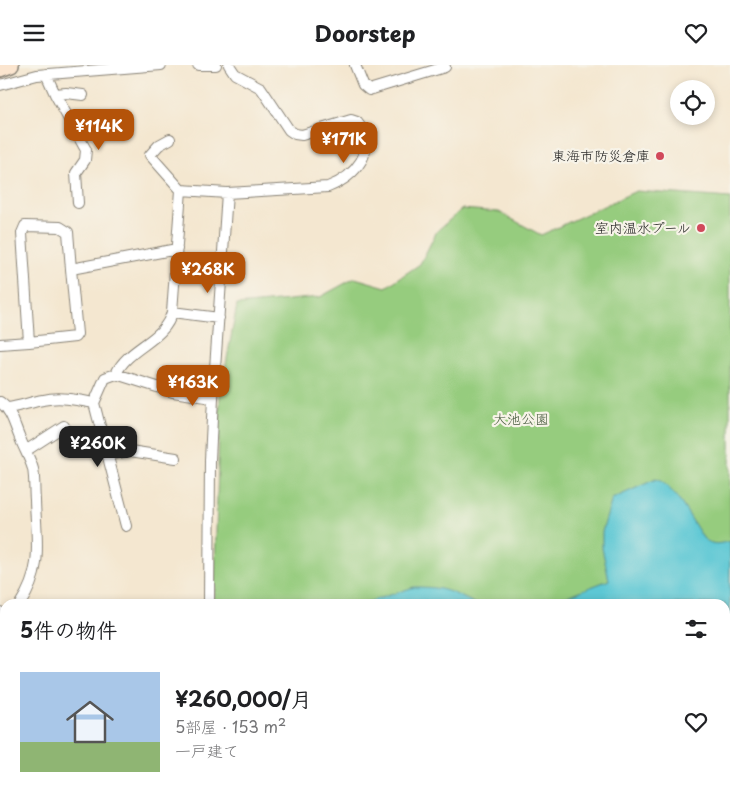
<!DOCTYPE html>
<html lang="ja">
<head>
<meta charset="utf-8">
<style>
  :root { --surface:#fff; --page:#f2f2f2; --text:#202124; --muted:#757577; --accent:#b45309 }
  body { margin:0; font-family:"Playpen Sans","Klee One",sans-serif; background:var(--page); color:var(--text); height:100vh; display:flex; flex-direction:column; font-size:19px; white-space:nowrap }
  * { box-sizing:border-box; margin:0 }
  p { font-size:16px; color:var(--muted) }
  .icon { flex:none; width:28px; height:28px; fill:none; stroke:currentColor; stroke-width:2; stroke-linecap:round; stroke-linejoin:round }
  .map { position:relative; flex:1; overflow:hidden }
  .sheet { position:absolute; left:0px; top:534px; width:730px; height:196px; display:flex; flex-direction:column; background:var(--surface); border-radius:15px 15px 0 0; box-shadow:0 2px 8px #0003 }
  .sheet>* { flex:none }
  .fabs { position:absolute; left:670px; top:15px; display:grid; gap:10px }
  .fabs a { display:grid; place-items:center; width:45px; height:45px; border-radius:50%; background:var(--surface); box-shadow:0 2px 8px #0003; font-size:25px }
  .price { position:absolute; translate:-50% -42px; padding:0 11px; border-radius:10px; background:var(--accent); color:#fff; font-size:16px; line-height:32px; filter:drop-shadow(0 1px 2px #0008) }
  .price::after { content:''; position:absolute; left:50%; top:30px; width:15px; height:11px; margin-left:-8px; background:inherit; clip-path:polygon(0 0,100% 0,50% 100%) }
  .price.on { background:#222; color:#fff }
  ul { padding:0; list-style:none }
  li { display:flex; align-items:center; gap:15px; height:125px; padding:0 20px }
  li span { display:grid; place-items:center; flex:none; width:140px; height:100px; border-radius:0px; color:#555 }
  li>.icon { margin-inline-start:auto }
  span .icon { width:60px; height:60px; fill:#fffc; stroke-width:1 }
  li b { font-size:21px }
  h2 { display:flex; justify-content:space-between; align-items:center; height:60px; padding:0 20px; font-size:21px }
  header { display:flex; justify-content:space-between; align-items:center; height:65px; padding:0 20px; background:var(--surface); font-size:22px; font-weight:700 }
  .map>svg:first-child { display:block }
  .green { fill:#96cc7e; stroke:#59744d }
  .water { fill:#5bc7d4; stroke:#3c7278 }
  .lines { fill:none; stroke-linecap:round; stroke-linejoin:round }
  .street-casing { stroke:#888276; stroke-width:12 }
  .secondary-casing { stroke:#888276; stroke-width:18 }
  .street { stroke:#fff; stroke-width:10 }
  .secondary { stroke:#fbe5cf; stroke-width:15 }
  .poi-dot { fill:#d1495b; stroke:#f7f3e8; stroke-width:2 }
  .labels { text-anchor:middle; stroke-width:4.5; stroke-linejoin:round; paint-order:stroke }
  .poi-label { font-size:14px; fill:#1c1c1c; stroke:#f7f3e8; text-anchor:end }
  .park-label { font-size:14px; fill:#475a3e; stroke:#f7f3e8 }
</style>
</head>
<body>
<header><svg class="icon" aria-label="menu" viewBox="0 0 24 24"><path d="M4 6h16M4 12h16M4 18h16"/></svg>Doorstep<svg class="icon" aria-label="heart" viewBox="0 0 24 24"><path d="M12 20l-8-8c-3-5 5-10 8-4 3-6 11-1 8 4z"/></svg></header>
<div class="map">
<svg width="730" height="729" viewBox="0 0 730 729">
  <rect width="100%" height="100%" fill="#f7f3e8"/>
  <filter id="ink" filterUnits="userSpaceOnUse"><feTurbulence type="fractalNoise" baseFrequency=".02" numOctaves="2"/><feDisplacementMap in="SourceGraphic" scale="10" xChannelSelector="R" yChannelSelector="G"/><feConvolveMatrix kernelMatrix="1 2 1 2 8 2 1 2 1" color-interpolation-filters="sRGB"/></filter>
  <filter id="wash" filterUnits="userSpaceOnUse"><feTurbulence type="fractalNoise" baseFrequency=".0096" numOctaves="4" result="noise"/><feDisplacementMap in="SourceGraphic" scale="20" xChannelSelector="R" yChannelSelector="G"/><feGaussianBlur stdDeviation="1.12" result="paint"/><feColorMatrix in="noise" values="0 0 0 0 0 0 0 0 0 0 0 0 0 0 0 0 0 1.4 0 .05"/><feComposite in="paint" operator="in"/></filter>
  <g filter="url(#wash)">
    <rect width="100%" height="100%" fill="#f4e7d0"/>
    <path class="green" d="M 636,126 L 730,133 L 730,729 L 233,729 L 233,725 L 725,725 L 725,539 L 214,539 L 220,331 L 237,240 L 320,232 L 355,213 L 386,222 L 420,199 L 437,166 L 462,144 L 499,147 L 541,170 Z"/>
    <path class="water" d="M 656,414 C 672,418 694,459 703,473 C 712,481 719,479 730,476 L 730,697 L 725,694 L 725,539 L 521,539 L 570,530 L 609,515 L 602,483 L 602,467 L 612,434 Z
      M 414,522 C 445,522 449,526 476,539 L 362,539 Z"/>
  </g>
  <g filter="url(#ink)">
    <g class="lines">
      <g class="street-casing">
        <path id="street" d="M 198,0 L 216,0
          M 355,0 L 363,20 L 369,25 L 445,2
          M 46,9 L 55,29
          M 0,20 L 37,10 L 161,0
          M 170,74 L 159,80 L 150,90 L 181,125 L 227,128 L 328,122 C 354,112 380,85 357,57 L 351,55 L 302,70 L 295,69 L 289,65 L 261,23 L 235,9 L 229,0
          M 181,125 L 172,247 L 219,253
          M 78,138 L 76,108 L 85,95 L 86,85 L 55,29 L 66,28 L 83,30
          M 71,204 L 77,269 L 75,272 L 29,277 L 22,168 L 25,161 L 60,162 L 68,167 L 71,204 L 177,184
          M 0,279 L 29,277
          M 116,309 C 128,282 165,276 172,247
          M 213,333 L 227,128
          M 0,337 C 12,346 14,359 20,373 C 24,384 30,393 33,404 C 35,415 34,425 35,435 C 36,475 44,503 20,539
          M 94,338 L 126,461
          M 8,343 C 21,341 31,337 43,335 C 60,331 78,335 94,338 L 105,313 L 116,309 L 173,327 L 213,333 L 210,395 L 209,539
          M 27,385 L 64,361
          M 108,390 L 130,386 L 176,393
          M 0,547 L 5,550
          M 0,572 L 5,563
          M 0,595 L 5,596
          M 51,725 L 51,729
          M 159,725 L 160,729
          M 228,729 L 228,725"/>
      </g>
      <g class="secondary-casing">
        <path id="secondary" d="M 0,4 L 11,0"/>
      </g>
      <use href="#street" class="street"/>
      <use href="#secondary" class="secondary"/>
    </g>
  </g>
  <g class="poi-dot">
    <circle cx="660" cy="91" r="5"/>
    <circle cx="701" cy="163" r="5"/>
  </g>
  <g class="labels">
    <g class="poi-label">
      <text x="650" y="96">東海市防災倉庫</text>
      <text x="691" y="168">室内温水プール</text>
    </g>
    <g class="park-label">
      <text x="521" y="359">大池公園</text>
    </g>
  </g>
</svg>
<div class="fabs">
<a><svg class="icon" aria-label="locate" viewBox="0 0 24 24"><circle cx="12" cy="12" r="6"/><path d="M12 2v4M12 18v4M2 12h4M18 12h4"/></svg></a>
</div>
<b class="price" style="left:99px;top:86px">¥114K</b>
<b class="price" style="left:344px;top:99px">¥171K</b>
<b class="price" style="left:208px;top:229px">¥268K</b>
<b class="price" style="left:193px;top:342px">¥163K</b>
<b class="price on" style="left:98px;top:403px">¥260K</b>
<section class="sheet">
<h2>5件の物件<svg class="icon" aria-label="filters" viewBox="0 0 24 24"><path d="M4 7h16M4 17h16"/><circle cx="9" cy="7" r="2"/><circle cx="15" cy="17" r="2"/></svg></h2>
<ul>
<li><span style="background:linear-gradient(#a9c7e8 70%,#8fb573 0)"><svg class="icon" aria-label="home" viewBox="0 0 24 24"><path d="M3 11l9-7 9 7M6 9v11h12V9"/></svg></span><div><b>¥260,000/月</b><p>5部屋 · 153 m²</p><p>一戸建て</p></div><svg class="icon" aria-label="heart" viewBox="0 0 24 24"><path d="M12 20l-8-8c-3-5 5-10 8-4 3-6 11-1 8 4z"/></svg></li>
</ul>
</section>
</div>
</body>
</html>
